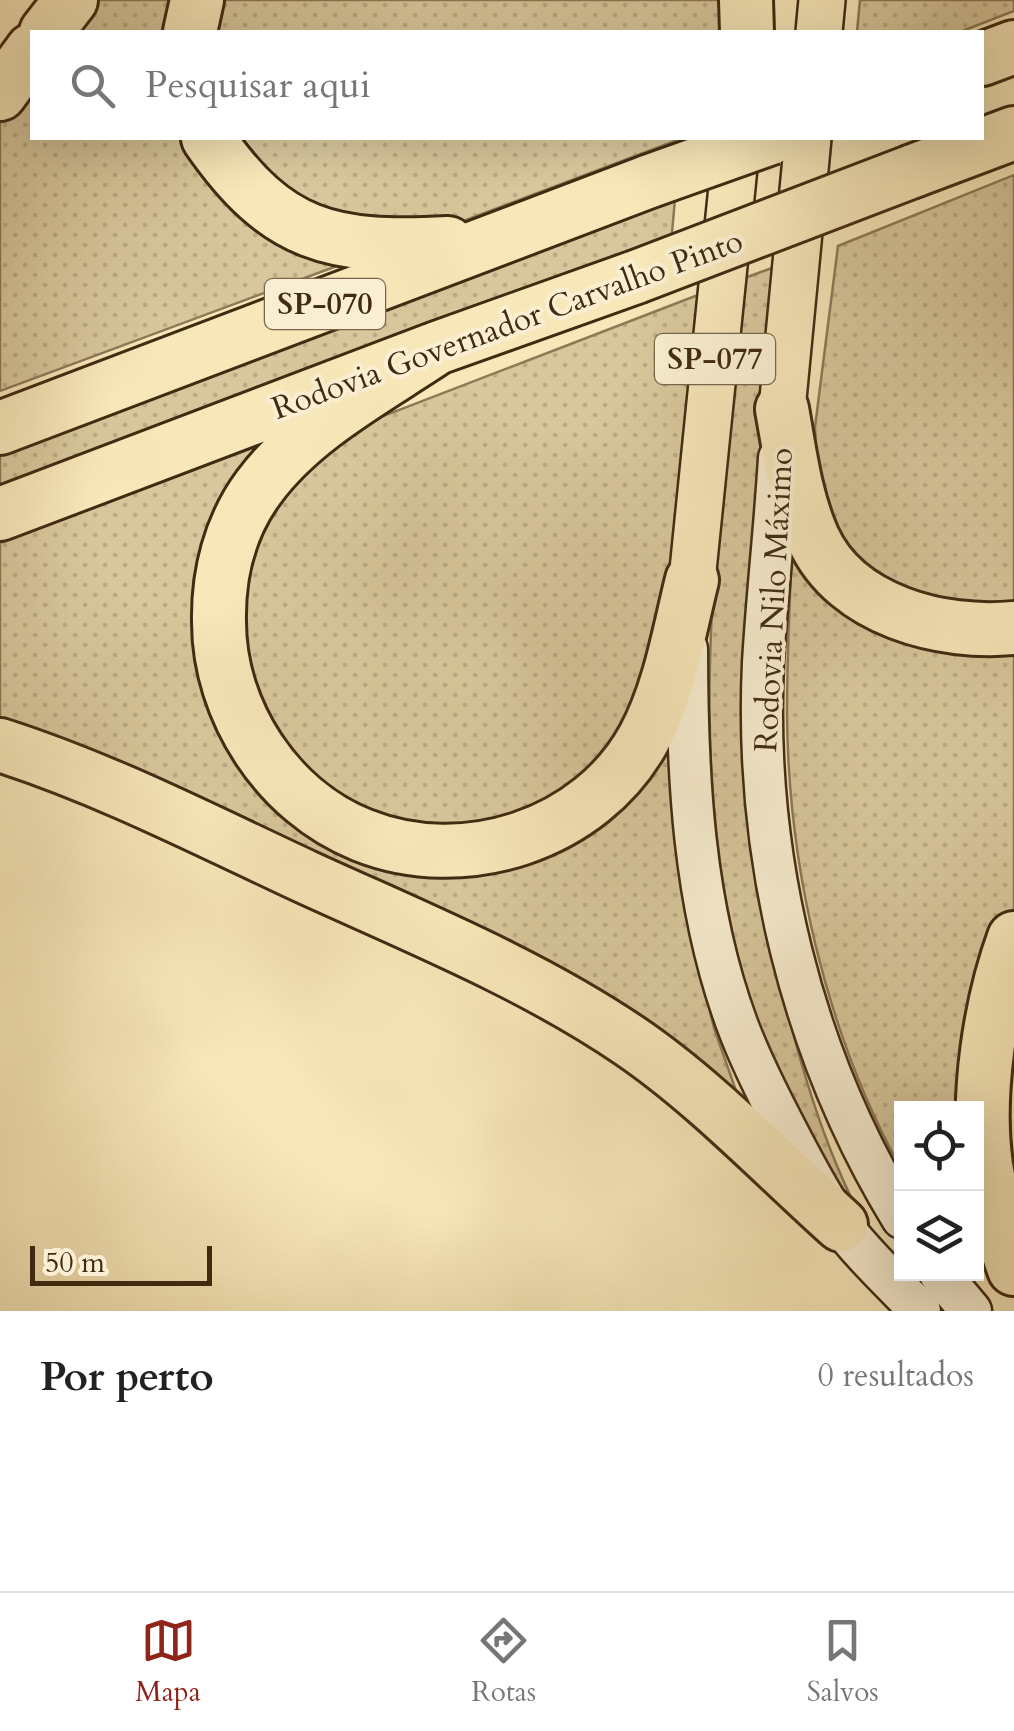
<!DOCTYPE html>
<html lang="pt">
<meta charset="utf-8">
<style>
body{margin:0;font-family:Cardo,serif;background:#f6f6f6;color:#222}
.controls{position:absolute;right:30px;bottom:30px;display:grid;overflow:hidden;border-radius:0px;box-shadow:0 10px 40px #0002}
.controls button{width:90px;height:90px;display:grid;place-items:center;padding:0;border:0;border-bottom:2px solid #e0e0e0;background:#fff;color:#222;font:50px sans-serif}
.scale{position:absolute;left:30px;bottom:25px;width:182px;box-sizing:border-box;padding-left:10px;border:5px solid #402b11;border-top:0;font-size:28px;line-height:35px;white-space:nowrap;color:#402b11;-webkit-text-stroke:8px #faefd2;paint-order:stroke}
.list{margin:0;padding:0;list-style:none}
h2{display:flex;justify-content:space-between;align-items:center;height:130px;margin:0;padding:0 40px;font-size:42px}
h2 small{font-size:32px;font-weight:400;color:#767676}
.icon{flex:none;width:55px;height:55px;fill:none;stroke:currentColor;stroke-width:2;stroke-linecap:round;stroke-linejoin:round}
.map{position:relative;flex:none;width:1014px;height:1311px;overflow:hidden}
.search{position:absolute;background:#fff;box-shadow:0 10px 40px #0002;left:30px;right:30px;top:30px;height:110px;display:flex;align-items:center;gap:25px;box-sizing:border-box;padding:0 35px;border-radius:0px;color:#767676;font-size:38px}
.sheet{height:280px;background:#fff}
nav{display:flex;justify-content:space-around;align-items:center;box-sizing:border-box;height:140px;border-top:2px solid #e0e0e0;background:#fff;font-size:28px;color:#767676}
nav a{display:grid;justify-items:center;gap:5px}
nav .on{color:#8f2418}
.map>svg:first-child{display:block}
.grass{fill:url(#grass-dots);stroke:#8c7956;stroke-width:2.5}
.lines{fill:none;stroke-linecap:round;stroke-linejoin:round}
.secondary-casing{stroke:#402b11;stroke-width:45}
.primary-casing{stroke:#402b11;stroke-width:50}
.motorway-casing{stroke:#402b11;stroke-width:58}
.secondary{stroke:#faefd2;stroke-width:40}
.primary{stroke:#f7e7b9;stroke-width:45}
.motorway{stroke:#f7e7b9;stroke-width:52}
.motorway-bridge-casing{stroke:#402b11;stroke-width:58;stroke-linecap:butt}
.motorway-bridge{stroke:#f7e7b9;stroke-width:52}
.labels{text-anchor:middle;stroke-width:8;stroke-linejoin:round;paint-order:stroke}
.shield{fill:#faefd2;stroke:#78664b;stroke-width:2.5}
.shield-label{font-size:30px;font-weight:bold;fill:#402b11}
.street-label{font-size:32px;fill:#402b11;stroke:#faefd2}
</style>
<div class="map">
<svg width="1014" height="1311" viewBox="0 0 1014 1311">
<defs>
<pattern id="grass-dots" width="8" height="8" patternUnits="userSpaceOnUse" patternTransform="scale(2.5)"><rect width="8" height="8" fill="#d8c79c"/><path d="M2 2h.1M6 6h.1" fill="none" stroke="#baab85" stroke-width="1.8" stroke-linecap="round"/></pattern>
</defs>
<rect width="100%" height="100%" fill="#f7e7b9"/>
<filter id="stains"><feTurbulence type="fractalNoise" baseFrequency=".002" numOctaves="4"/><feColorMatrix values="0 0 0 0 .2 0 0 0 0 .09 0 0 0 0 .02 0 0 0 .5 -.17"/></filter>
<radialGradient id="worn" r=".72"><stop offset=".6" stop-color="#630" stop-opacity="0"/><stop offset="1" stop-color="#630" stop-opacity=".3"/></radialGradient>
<path class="grass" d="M89 0H184L178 32H65Z
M211 0H731L728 32H204Z
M860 0H1014V11L960 32H857Z
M32 77V138H193L345 263 0 391V122Z
M222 138H683L466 220 408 237 323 228Z
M1014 175V614L895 589 862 563 831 521 817 478 815 427 838 246Z
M675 199 671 244 0 497V447Z
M783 264 769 929C788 1018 810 1110 849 1193L829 1182C807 1132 779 1082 760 1031 674 790 719 526 742 279Z
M698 295 661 672 650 711 542 821 393 835 274 754 229 599 299 459 339 433Z
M286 435 238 495 240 744 463 861 669 739 690 928 714 1028 742 1108 0 732V543Z
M793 529 827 569 1014 639V910L996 951 973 1108H902L901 1169C826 1033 788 868 787 713 787 651 790 590 793 529Z"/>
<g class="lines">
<defs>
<path id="secondary" d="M779 458C775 526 767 595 763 663 754 856 801 1053 902 1218
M687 649C687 774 693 905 737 1024 751 1062 770 1099 789 1135 804 1164 819 1193 838 1221 861 1253 893 1282 920 1311
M940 1274 971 1311"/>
<path id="primary" d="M819 32 822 0
M782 409 808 138
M692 580 737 138"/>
<path id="motorway" d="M746 0 747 32
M46 32 71 0
M190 32 197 0
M982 59 1014 47
M0 94 32 50
M208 138C277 238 332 249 448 243
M913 171 1014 133
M437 348C376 389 303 427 259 487 230 526 218 574 219 622 219 711 277 801 362 835 464 876 591 835 644 738 670 690 679 632 692 580
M782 409C790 453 795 497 813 538 846 611 942 635 1014 628
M0 428 650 181
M0 514 437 348 636 277
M0 745C106 779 205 830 306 877 415 927 530 973 630 1041 705 1092 773 1164 841 1225
M1014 938C990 1004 976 1095 986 1165 992 1201 1002 1235 1014 1269"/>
</defs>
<use href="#secondary" class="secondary-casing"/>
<use href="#primary" class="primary-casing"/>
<use href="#motorway" class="motorway-casing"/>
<use href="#secondary" class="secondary"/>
<use href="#primary" class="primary"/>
<use href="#motorway" class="motorway"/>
<defs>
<path id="motorway-bridge" d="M650 181 771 138
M636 277 913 171"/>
</defs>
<use href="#motorway-bridge" class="motorway-bridge-casing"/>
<use href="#motorway-bridge" class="motorway-bridge"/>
</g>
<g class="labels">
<g class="shield">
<rect x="265" y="279" width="120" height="50" rx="8"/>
<rect x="655" y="334" width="120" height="50" rx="8"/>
</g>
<g class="shield-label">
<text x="325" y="314">SP-070</text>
<text x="715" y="369">SP-077</text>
</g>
<g class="street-label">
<text transform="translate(507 324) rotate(-20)" y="11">Rodovia Governador Carvalho Pinto</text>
<text transform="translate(773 600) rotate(-87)" y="11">Rodovia Nilo Máximo</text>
</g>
</g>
<rect width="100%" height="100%" filter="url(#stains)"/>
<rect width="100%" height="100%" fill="url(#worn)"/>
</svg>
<div class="controls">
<button><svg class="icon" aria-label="locate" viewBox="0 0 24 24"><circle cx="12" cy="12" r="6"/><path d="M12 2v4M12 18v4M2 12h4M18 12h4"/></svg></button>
<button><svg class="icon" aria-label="layers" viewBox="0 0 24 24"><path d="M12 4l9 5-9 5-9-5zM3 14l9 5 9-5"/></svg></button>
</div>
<div class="scale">50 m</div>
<div class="search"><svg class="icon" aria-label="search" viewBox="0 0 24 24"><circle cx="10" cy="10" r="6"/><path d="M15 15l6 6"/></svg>Pesquisar aqui</div>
</div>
<section class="sheet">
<h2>Por perto<small>0 resultados</small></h2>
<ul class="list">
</ul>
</section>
<nav>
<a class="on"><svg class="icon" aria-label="map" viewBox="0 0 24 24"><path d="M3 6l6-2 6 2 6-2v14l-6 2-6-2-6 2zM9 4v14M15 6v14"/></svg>Mapa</a>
<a><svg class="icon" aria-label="directions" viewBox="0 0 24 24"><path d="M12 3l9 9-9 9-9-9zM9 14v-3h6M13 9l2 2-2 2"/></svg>Rotas</a>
<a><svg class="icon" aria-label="saved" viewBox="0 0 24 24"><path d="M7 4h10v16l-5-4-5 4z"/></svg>Salvos</a>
</nav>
